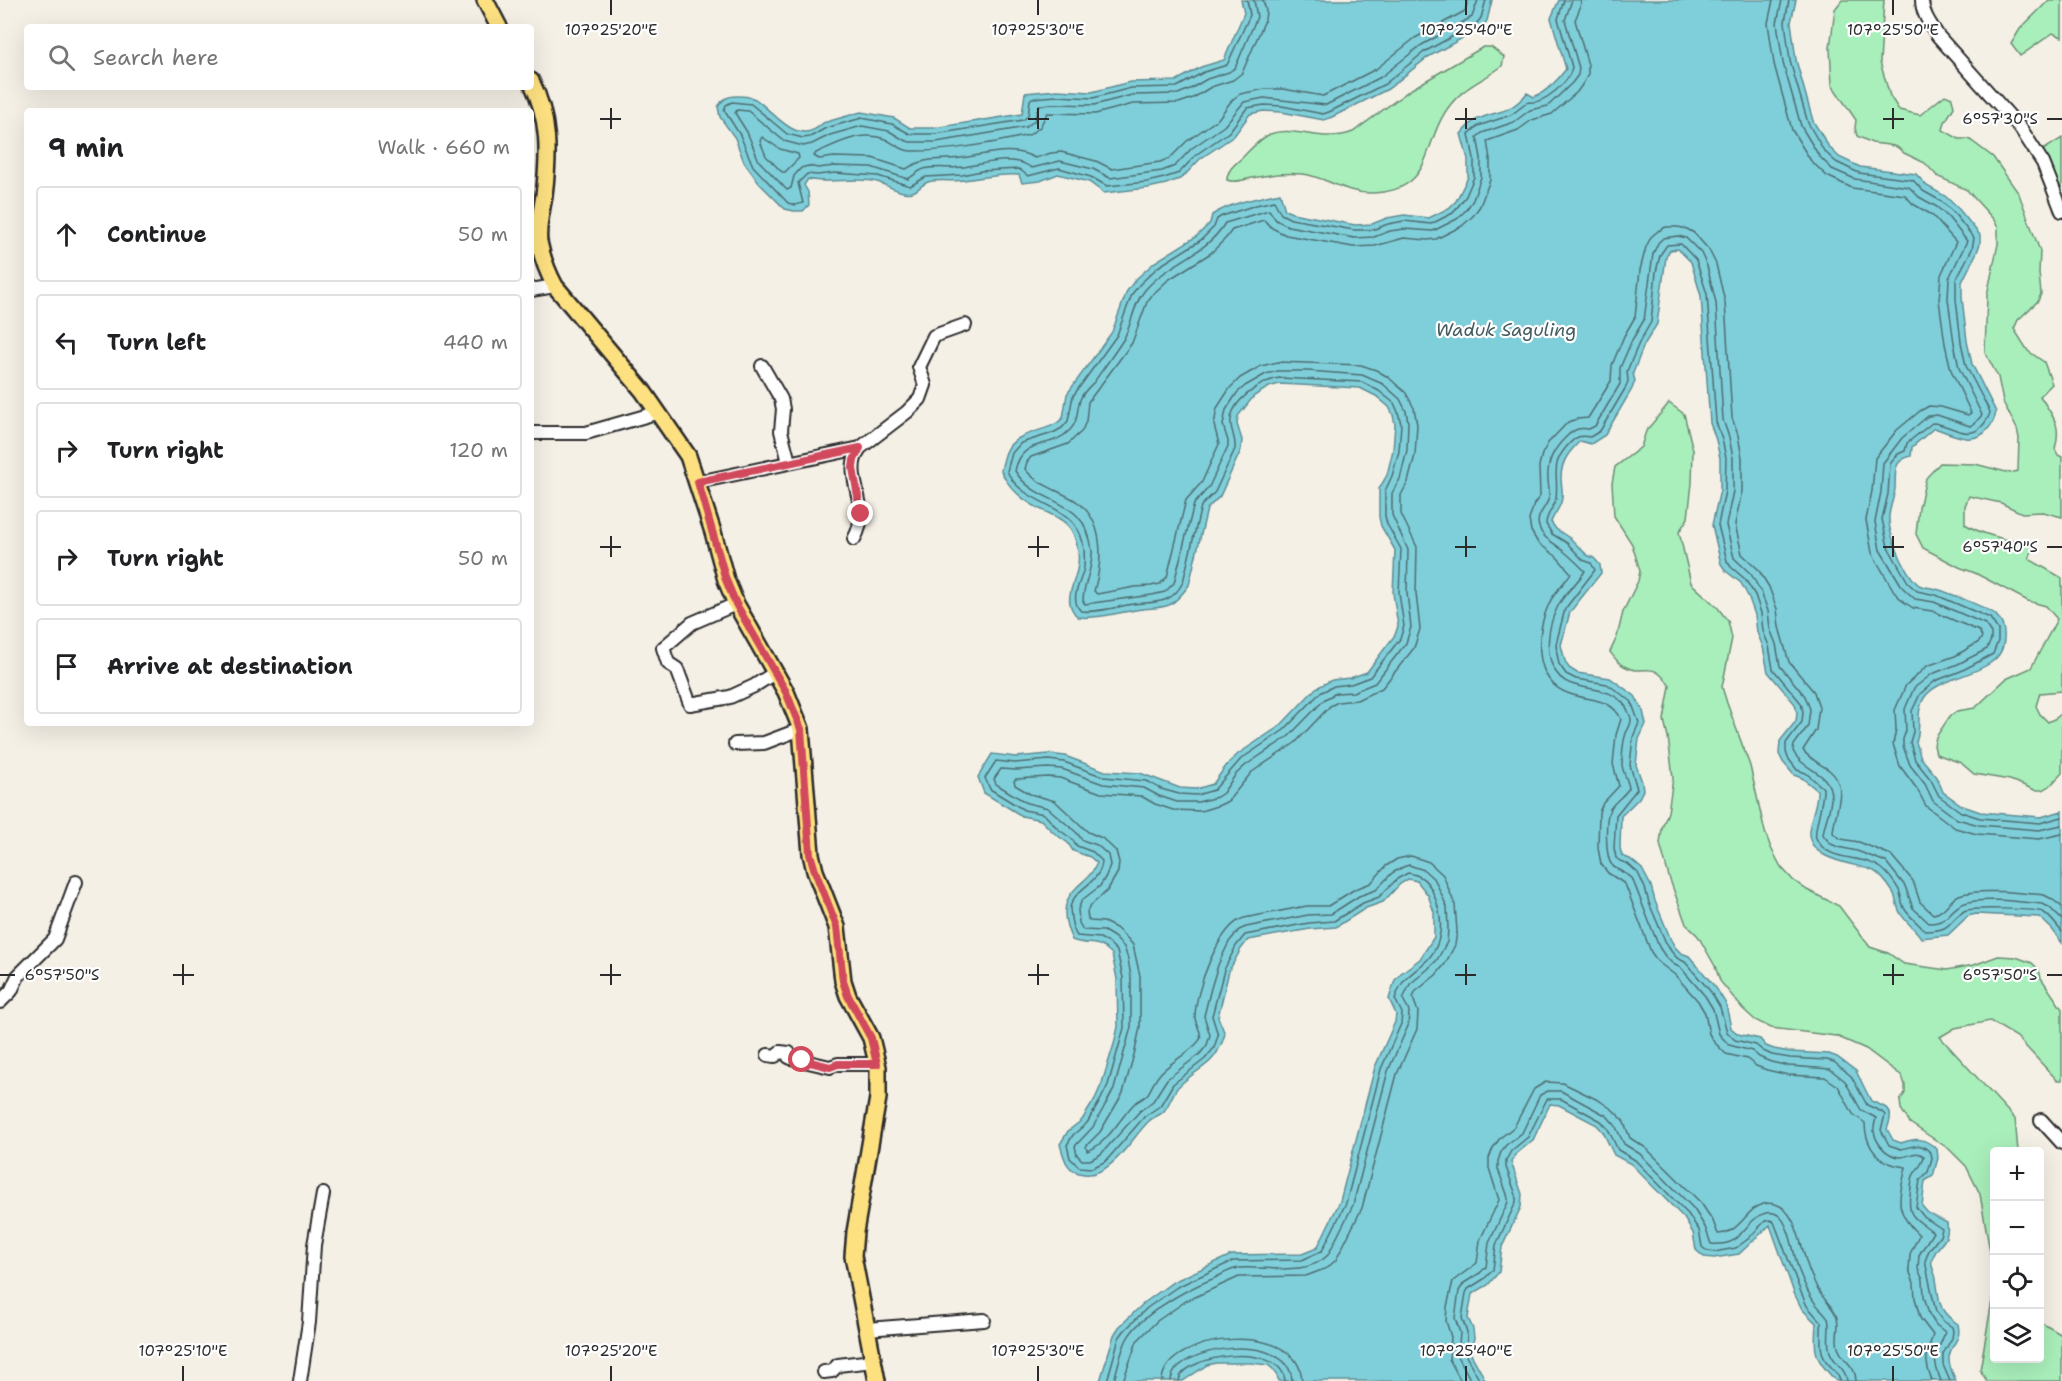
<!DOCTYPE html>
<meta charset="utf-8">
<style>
body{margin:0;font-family:"Shantell Sans",sans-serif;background:#f6f6f6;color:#202124}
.controls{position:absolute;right:18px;bottom:18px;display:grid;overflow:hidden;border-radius:6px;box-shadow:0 6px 24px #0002}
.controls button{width:54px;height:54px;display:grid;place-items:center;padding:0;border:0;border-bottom:2px solid #e0e0e0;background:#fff;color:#202124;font:30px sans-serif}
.stop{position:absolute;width:18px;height:18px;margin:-14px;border:4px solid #d1495b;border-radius:50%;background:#fff}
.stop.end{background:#d1495b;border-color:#fff;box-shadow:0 2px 6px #0008}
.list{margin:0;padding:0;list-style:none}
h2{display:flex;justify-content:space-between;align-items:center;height:78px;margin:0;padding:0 24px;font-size:26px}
h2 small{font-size:20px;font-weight:400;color:#757577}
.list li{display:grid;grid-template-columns:39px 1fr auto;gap:18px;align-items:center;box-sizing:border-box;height:96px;margin:0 12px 12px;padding:0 12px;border:2px solid #e0e0e0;border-radius:6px}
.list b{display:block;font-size:22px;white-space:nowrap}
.list em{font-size:20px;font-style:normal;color:#757577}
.icon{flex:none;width:33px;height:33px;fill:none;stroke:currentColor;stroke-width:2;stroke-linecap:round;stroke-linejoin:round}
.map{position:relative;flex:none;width:2062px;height:1381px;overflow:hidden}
.search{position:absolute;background:#fff;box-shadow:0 6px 24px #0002;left:24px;top:24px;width:510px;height:66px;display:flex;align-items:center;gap:15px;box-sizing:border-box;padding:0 21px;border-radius:6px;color:#757577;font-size:22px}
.panel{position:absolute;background:#fff;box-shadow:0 6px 24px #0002;left:24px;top:108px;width:510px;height:618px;border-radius:6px}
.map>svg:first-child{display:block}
.green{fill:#a9efbb;stroke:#6a8d73;stroke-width:1.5}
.water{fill:#7fcfda;stroke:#5d8d94;stroke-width:1.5}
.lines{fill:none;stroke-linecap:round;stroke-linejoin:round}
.shore{stroke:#4d6d71;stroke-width:1.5}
.minor-casing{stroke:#2b2b2b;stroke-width:16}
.major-casing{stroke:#2b2b2b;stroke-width:20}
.minor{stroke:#fff;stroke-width:12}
.major{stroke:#fde080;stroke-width:15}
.route{stroke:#d1495b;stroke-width:8}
.ticks{fill:none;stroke:#2b2b2b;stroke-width:2}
.labels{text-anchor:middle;stroke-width:4.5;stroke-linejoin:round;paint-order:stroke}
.water-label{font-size:18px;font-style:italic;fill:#445c60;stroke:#fff}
.ticks-label{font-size:15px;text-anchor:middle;fill:#2b2b2b;stroke:#fff;stroke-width:4.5;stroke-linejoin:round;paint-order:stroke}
</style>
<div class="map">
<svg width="2062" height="1381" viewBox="0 0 2062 1381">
<rect width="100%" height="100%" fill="#f5f0e6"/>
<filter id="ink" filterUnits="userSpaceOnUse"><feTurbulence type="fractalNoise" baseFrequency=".0167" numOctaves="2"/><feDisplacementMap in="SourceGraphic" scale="12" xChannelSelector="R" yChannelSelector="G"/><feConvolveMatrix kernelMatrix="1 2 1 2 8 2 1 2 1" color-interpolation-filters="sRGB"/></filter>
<g filter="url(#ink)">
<path class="green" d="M1842 0H1884L1880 62 1890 96 1899 110 1920 115 1945 95 1952 98 1954 107 1945 122 1943 130 1959 139H1969L1993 157 2019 194 2040 251 2039 273 2041 294 2038 301 2018 320 2014 329 2028 351 2044 362 2052 384 2040 396C2053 417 2062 424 2055 449L2058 455 2062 457V517L2043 512 2022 513 2001 503 1969 496 1965 506V524C1987 538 2013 539 2037 548L2031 553 2029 559 2062 578V691L2040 693 2036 706 2040 714 2048 722 2056 718 2062 713V773L2050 786 2043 790H2035L2010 780 1974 774 1961 763 1936 754 1934 745 1936 737 1950 716 1957 711 1975 708 2006 679 2031 668 2057 619 2046 606 2028 601 1975 573 1959 567 1923 548 1916 534 1919 508 1926 478 1940 463 1975 464 2010 473 2018 471 2019 438 2017 429 2003 402 1998 377 1985 352 1987 295 1998 244V228L1994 220 1967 190 1937 176 1925 163 1904 153 1897 147 1889 145 1872 143 1857 136 1855 128 1856 120 1832 85 1830 48 1835 9Z
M2049 0H2062V37L2053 33 2020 56 2011 44 2020 29Z
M1483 47H1491L1504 57 1502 66C1486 79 1464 87 1451 104 1420 142 1437 193 1369 193 1345 193 1326 177 1303 174 1289 173 1272 174 1258 177 1248 178 1235 184 1227 180 1227 170 1235 164 1242 158 1250 150 1259 139 1270 134 1294 125 1323 144 1353 132L1410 90Z
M2062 138V195L2043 150Z
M1669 403 1684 414 1693 450 1692 483 1688 518 1679 532 1691 583 1718 608 1728 621 1732 638 1722 687 1727 703 1750 766 1765 832 1771 848 1781 867 1793 880 1807 890 1839 906 1870 947 1888 953 1904 964 1947 970 1974 965 1998 956 2016 957 2032 963 2039 970 2041 978 2062 1009V1080H2057L2017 1037 1990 1021 1955 1028 1940 1037 2015 1119 2018 1151 1994 1152V1358H2040V1322L2062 1335V1381H1987L1980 1370 1994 1289 1990 1252 1980 1194 1966 1166 1949 1149 1910 1123 1901 1109 1900 1101 1905 1093V1085L1902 1076 1866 1049 1836 1036 1771 1028 1755 1020 1743 1009 1720 981 1715 966 1698 936 1686 924 1669 877 1660 844 1662 828 1668 812 1673 778 1668 737 1664 720 1670 686C1650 657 1646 678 1624 666 1618 663 1614 657 1610 652L1617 637 1623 612 1638 581 1640 571 1632 544 1614 516 1612 483 1615 467 1641 447 1646 431Z"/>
<path class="water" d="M1241 0H1492L1487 21 1481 28 1428 57 1388 89 1332 117 1324 120 1281 112 1263 111 1250 114 1234 136 1200 159 1182 178 1166 184 1148 188 1104 193 1089 182 1058 174 1040 181 1022 183 1019 175C1001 173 983 178 964 180 953 182 939 179 928 182 922 184 918 191 912 192 902 195 887 185 877 182 856 176 828 185 808 179L804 185 808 192 809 205 803 211H794L785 209 759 183 744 162 735 138 720 117 718 107C723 99 727 96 737 96 743 96 750 96 755 99 775 112 797 149 823 123L861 112 894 118 910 128H934L1022 114 1025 93 1057 90 1092 92 1130 82 1176 81 1201 67 1224 60 1244 13Z
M1559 0H1796L1791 22 1796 60 1813 121 1829 147 1839 157 1860 167 1916 174 1927 186 1945 196 1958 208 1980 235V244L1977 252 1962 282V298L1967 341 1972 364 1996 412C1995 419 1993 423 1988 429 1973 447 1953 434 1934 428L1912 447 1911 456C1892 461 1896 472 1895 489 1894 499 1888 510 1889 520 1889 536 1906 575 1919 585 1924 588 1931 587 1936 589 1945 591 1989 609 1995 614 2002 621 2005 630 2004 639 2003 677 1941 672 1924 698 1915 713 1922 727 1916 742L1921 758 1937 777 1943 792 1963 806 1980 812 2041 817 2062 811V943L2052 929 2039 917 1976 914 1968 916 1948 935 1921 938C1916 929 1906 923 1901 914 1896 907 1897 899 1893 892 1889 886 1881 875 1874 871 1856 863 1812 862 1809 835 1808 821 1818 806 1817 790L1802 778 1794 775 1783 762 1779 754 1780 741 1796 721 1797 713 1795 704 1768 672 1763 647 1757 632 1755 615 1749 598 1741 583 1726 571 1721 564 1712 525 1720 490V458L1716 440 1710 423 1701 296 1691 262 1678 249 1670 250 1666 257 1657 324 1644 345 1633 373 1635 381 1632 389 1605 435 1591 444 1580 441C1569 452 1561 461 1561 478 1561 484 1563 491 1562 497 1562 507 1554 513 1551 522L1556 529 1571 539 1587 555 1594 558 1600 565 1601 573 1570 612 1561 645 1565 661 1569 668 1577 673 1610 678 1635 696 1643 711 1646 724 1639 739 1636 765 1642 782 1643 790 1639 798 1621 816 1620 848 1622 856 1630 859 1642 869 1651 886 1655 901 1671 940 1675 947 1681 953 1689 956 1716 988 1726 1004 1731 1028 1738 1034 1760 1039 1766 1046 1774 1049 1790 1052 1829 1054 1837 1057 1856 1071 1871 1101C1889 1108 1895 1110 1887 1129L1893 1140 1901 1143C1917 1137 1924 1138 1937 1149L1938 1158 1933 1176 1925 1181 1922 1206 1928 1213 1947 1223C1950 1242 1939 1242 1933 1257 1929 1266 1935 1271 1936 1279 1940 1302 1937 1310 1958 1324 1962 1341 1951 1343 1949 1357 1948 1365 1953 1374 1956 1381H1836C1814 1357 1814 1355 1816 1323L1802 1309 1794 1293 1770 1225 1739 1254 1714 1258 1704 1257 1696 1250 1693 1233 1684 1218 1631 1164 1614 1155 1603 1132 1597 1125 1559 1105 1550 1104 1533 1140 1515 1155 1511 1162 1522 1194 1521 1207 1502 1247 1499 1272 1488 1285 1472 1294 1468 1318 1473 1329 1474 1338 1471 1354 1486 1381H1279L1275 1371 1268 1365 1251 1363H1216L1207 1365 1183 1381H1100L1114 1335 1119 1327 1144 1303 1173 1282 1231 1255 1302 1254 1317 1248 1340 1201 1375 1067 1395 1022 1396 1014 1389 999 1395 980 1401 973 1420 959 1434 937V912L1428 895 1417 881 1408 879 1400 884 1383 902 1366 908 1336 927 1310 929 1248 940 1241 949 1229 971 1218 1017 1225 1034C1214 1069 1201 1064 1178 1087 1172 1094 1170 1104 1164 1111 1161 1115 1153 1117 1149 1121 1132 1137 1111 1178 1084 1174 1067 1172 1064 1159 1060 1144L1068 1131 1082 1120 1095 1099 1102 1083 1114 1044 1118 1027 1117 979 1112 954C1096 938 1090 947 1072 940 1064 922 1060 903 1076 888 1085 879 1092 875 1097 863L1090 857 1073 851 1068 843 1054 833 1041 820 1022 816 984 793 978 777 992 754 1016 757 1049 754 1065 756 1105 771 1140 773 1180 788 1196 789 1213 784 1226 766 1238 754 1280 726 1316 688 1332 680 1350 678 1367 672 1395 635 1398 626 1393 593 1395 550 1381 526 1379 517V489L1387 475 1393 450 1395 424 1393 415 1389 407 1376 396 1360 388 1279 384 1269 387 1254 396 1238 416 1237 424 1242 440 1241 450 1220 496 1207 509 1189 585C1184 592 1177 601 1169 605 1158 609 1147 608 1136 610 1116 613 1098 619 1078 617 1062 602 1073 588 1077 570 1080 559 1078 544 1073 533 1066 519 1053 516 1040 509 1024 501 1009 489 1001 471 1002 465 1004 458 1006 452 1016 429 1048 434 1063 418L1067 394 1112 332 1127 291 1135 280 1155 262 1197 236 1210 223 1212 215C1232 202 1258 198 1280 193L1285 210 1292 213 1355 225 1372 224 1387 218 1404 215 1429 218 1449 208 1456 201 1468 177V159L1461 134C1465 129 1470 123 1476 120 1497 110 1509 115 1527 93L1534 97C1546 92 1558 80 1566 69L1551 18Z"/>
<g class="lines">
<path class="shore" d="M1247 0 1250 15 1227 65 1204 72 1177 87 1131 88 1093 98 1057 96 1032 98 1030 100 1028 116 1023 120 935 134H910L892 124 862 118 826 128 810 137 803 138 787 134 751 104 732 102 726 105 724 110 740 135 753 166 788 203 795 205 803 203 798 183 807 174 817 175 835 173 878 176 910 186 926 177 962 175 981 171 1019 169 1028 176 1059 168 1091 177 1107 186 1147 182 1164 178 1179 173 1197 154 1229 132 1247 108 1264 105 1282 106 1323 114 1329 112 1385 84 1424 52 1477 23 1481 18 1486 0
M1254 0 1257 17 1235 68 1229 72 1207 79 1190 89 1178 94 1132 95 1094 105 1057 104 1039 105 1034 121 1026 127 936 142H910L904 140 889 131 862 126 830 135 812 144 803 146 784 141 748 111 737 110 735 113 747 132 759 161 787 190 791 188 794 176 801 168 808 166 818 168 834 166 871 167 908 179C913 176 918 171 924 169 937 166 950 169 963 167 985 164 1012 154 1032 168L1060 161 1093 169 1110 178 1162 171 1175 166 1192 148 1224 126 1244 102 1264 98 1326 105 1381 77 1420 46 1472 17 1478 0
M1263 0 1266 11 1265 20 1242 73 1233 80 1211 87 1193 98 1179 103 1133 104 1095 114 1047 113 1040 127 1029 135C995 143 944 152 910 151 900 150 894 143 885 139 861 130 838 143 816 153L814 156 819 159 834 157 872 158 906 169C929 156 937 161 961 158 985 155 1012 145 1035 158L1051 153 1061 152 1096 161 1112 169 1160 162 1170 158 1187 141 1218 119 1232 100 1240 94 1265 89H1283L1323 96 1376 69 1415 38 1465 11 1468 0
M1773 0 1768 23 1774 64 1792 130 1811 161 1827 176 1852 188 1905 195 1913 204 1932 215 1956 242 1941 275 1939 300 1945 344 1951 370 1971 413 1968 415 1941 407 1929 406 1920 411 1897 430 1875 458 1872 491 1866 520 1872 553 1895 593 1904 602 1913 608 1932 611 1979 631 1982 637 1979 642 1955 656 1927 666 1906 685 1895 710 1896 729 1893 744 1900 766 1917 789 1926 806 1955 828 1977 834 2039 839 2062 834
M1782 0 1777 23 1783 63 1801 126 1819 156 1832 169 1855 179 1909 187 1919 197 1937 207 1948 217 1967 241 1949 278 1948 299 1954 343 1959 368 1982 415 1975 423 1970 426 1937 415 1928 416 1902 438 1883 463 1881 492 1875 522 1880 550 1903 588 1915 599 1934 602 1985 624 1991 633V640L1987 649 1958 664 1932 674 1914 688 1905 709 1906 731 1903 739V746L1910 765 1925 784 1933 801 1957 819 1979 825 2039 830 2062 825
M1789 0 1785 22 1790 61 1808 123 1824 151 1836 162 1859 173 1913 180 1923 191 1941 201 1953 212 1974 238 1972 249 1956 280V299L1961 342 1966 366 1990 412C1989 418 1987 420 1983 425 1969 443 1949 423 1932 423L1907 443 1905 451 1898 454 1890 464 1888 494 1882 519 1888 547 1909 584 1917 591 1936 595 1990 618 1998 630V641L1993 654 1961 671 1935 681 1920 694 1912 711 1913 732 1910 742 1915 760 1931 780 1939 796 1961 812 1980 818 2040 823 2062 817
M762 137 780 149 798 154 799 158 785 172H782L766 156 760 141Z
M1107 1381 1119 1338 1124 1331 1147 1308 1177 1287 1233 1261 1302 1260 1322 1251 1346 1203 1381 1069 1401 1024 1402 1013 1395 999C1402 978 1408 977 1423 964 1444 946 1444 919 1434 895 1429 882 1422 875 1408 873L1397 879 1379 897 1363 903 1334 921 1309 923 1245 935 1236 946 1224 970 1212 1016 1218 1035 1214 1048 1205 1059 1173 1084 1160 1106 1145 1116 1106 1161 1092 1168 1079 1167 1070 1158 1067 1145 1073 1135 1087 1123 1100 1101 1108 1085 1124 1028 1123 978 1117 951 1109 943 1100 938 1077 936C1073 930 1072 925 1071 918 1071 917 1070 909 1070 908 1074 887 1101 884 1102 861L1093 852 1077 846 1072 839 1058 829 1044 814 1024 810 990 789 985 778 996 761 1015 763 1049 760 1064 762 1104 777 1146 781 1161 789 1179 794 1197 795 1214 790 1241 759 1284 730 1320 693 1334 686 1351 684 1370 677 1400 639 1404 626 1399 593 1401 549 1387 524 1385 516V491L1392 476 1399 451 1401 424 1398 412 1394 403 1379 391 1362 382 1279 378C1260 382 1228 402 1231 425 1232 434 1236 439 1235 449L1215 492 1201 506 1183 582C1180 588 1174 596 1167 599 1156 604 1145 602 1133 604 1116 607 1098 613 1081 611 1068 599 1082 581 1084 567 1085 555 1084 540 1078 530 1063 502 1021 503 1007 471L1012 453 1021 443 1053 433 1062 428 1068 421 1073 396 1117 335 1132 294 1140 284 1158 267 1201 240 1214 227 1217 219 1222 216 1256 205 1274 201 1281 214 1291 219 1354 230H1372L1388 224 1404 221 1431 224 1453 213 1466 196 1474 177V159L1469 134 1478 126 1511 115 1528 102C1543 105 1570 82 1572 67L1558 19 1564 0
M1114 1381C1117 1368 1121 1353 1126 1341 1138 1316 1185 1290 1210 1280 1219 1277 1230 1268 1240 1268 1266 1266 1307 1277 1328 1255L1353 1205 1388 1071 1408 1026 1409 1011 1403 999 1410 984 1428 969 1437 960 1447 942 1448 929 1447 907 1435 880 1424 870 1409 865 1403 867 1392 873 1376 890 1359 896 1331 914 1308 915 1246 927 1239 930 1229 942 1218 965 1211 988 1204 1016 1210 1035 1207 1045 1200 1054 1167 1079 1153 1101 1140 1111 1101 1154 1090 1160H1082L1077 1155 1075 1146 1093 1127 1114 1089 1131 1027V977L1128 959 1124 947 1114 937 1104 931 1083 930 1079 923 1078 909 1082 900 1100 886 1106 876 1110 865 1108 855 1097 845 1082 840 1077 833 1048 808 1027 803 996 784 994 779 1001 769 1016 770 1048 768 1062 769 1103 784 1144 788 1159 796 1177 802H1198L1217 797 1223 793 1236 774 1246 765 1289 736 1325 699 1336 693 1353 692 1375 683 1406 643 1411 627 1407 593 1408 550 1392 515V493L1400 479 1407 450 1408 422 1406 411 1400 399 1383 384 1362 375 1308 371H1278L1266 374 1245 386 1237 393 1226 410 1223 425 1228 441V446L1209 487 1194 504 1174 583 1165 592 1152 595 1085 604 1083 601C1083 583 1093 570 1092 551 1086 494 1038 508 1015 471 1022 436 1050 451 1070 430 1079 421 1076 411 1080 400 1082 393 1089 387 1094 382 1103 369 1114 354 1123 340 1132 325 1133 304 1145 290 1168 263 1207 254 1225 223L1269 210 1276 220 1288 226 1354 238 1374 237 1390 231 1404 229 1433 231 1457 219 1466 210 1473 200 1481 177V158L1477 137 1482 133 1514 122 1530 110 1548 106 1572 83 1578 75 1579 68 1565 20 1572 0
M1123 1381 1137 1341 1157 1321 1186 1301 1239 1277 1306 1276 1327 1268 1336 1260 1362 1208 1397 1074 1417 1029 1418 1012 1413 998 1415 992 1436 975 1445 964 1455 945 1457 931 1455 905 1443 875 1429 862 1411 856 1397 859 1386 866 1371 883 1355 889 1328 906H1307L1244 918C1218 926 1195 992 1195 1017 1195 1025 1203 1032 1200 1039 1195 1050 1168 1063 1159 1075 1154 1081 1151 1089 1147 1095 1143 1099 1136 1101 1132 1106 1119 1120 1106 1145 1087 1151L1086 1146 1100 1132 1123 1093 1135 1051 1140 1027V976L1133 945 1128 939 1116 928 1104 922 1090 921 1088 919 1087 912 1090 906 1107 891 1118 872 1119 862 1116 851 1102 838 1088 832 1055 801 1030 794 1015 785 1014 781 1016 779 1048 777 1060 778 1101 793 1141 796 1155 804 1173 810 1201 811 1220 805 1228 801 1252 772 1295 743 1330 706 1338 702 1357 700 1382 688 1414 648 1420 629 1416 593 1417 547 1401 514V495L1408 482 1415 455 1417 425 1414 408 1406 393 1388 377 1376 370 1361 365 1278 362 1261 366 1240 378 1230 388 1217 408 1214 425 1219 444 1202 482 1186 500 1167 577 1160 584 1151 586 1135 587 1097 594 1094 591C1103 561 1105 521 1076 501 1059 490 1038 486 1025 469L1027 462 1031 457 1068 444 1082 431 1086 421 1088 402 1132 343 1147 302 1152 295 1168 280 1211 253 1226 238 1232 230 1264 220 1272 228 1286 235 1353 247 1375 246 1404 238 1427 240 1436 239 1462 226 1473 216 1480 206 1490 180V159L1487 141 1518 130 1532 120 1552 114 1577 92 1584 82 1588 74V65L1575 20 1580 8 1581 0
M1162 1381C1164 1333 1300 1318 1302 1381
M1171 1381C1173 1345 1290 1330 1292 1381
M1179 1381C1182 1354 1282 1341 1285 1381
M1461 1381 1449 1359 1451 1337 1446 1321 1447 1307 1453 1281 1477 1263 1480 1240 1499 1200 1489 1168V1158L1493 1148 1500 1138 1514 1127 1534 1089 1546 1082 1563 1083 1600 1101 1613 1110 1623 1120 1630 1138 1646 1148 1701 1203 1713 1221 1718 1234C1744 1234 1748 1197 1775 1204 1797 1210 1801 1249 1808 1267 1810 1274 1814 1281 1817 1288 1822 1299 1834 1306 1837 1318 1840 1328 1834 1340 1839 1350 1844 1362 1856 1366 1856 1381
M1471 1381 1458 1356 1460 1333 1455 1318 1459 1291 1464 1283 1480 1273 1486 1267 1489 1243 1508 1202V1197L1498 1169V1161L1501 1152 1506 1145 1522 1133 1540 1095 1548 1091H1561L1607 1116 1615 1125 1624 1144 1640 1154 1694 1209 1705 1227 1711 1244C1739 1246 1738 1233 1756 1218 1763 1213 1770 1210 1778 1215 1790 1223 1794 1257 1799 1271 1803 1280 1807 1292 1813 1300 1817 1307 1824 1311 1828 1318 1831 1329 1826 1341 1830 1352 1834 1364 1846 1368 1847 1381
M1480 1381 1466 1356 1467 1332 1462 1318 1466 1293 1468 1289 1484 1279 1493 1270 1496 1245 1516 1202V1195L1506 1167V1160L1511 1151 1528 1137 1547 1099H1561L1601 1121 1608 1129 1618 1150 1635 1160 1688 1214 1699 1230 1702 1247 1707 1251 1714 1252 1736 1248 1748 1239 1765 1221 1770 1220 1774 1222 1800 1290 1807 1306 1821 1322C1822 1334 1818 1349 1826 1361 1831 1368 1838 1372 1840 1381
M1932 1381C1924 1361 1926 1354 1933 1335L1920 1318 1915 1298 1914 1283 1909 1270 1910 1254 1919 1235C1893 1210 1899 1199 1906 1167 1902 1166 1897 1166 1892 1164 1874 1158 1865 1142 1865 1123L1853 1114 1838 1086 1825 1077 1788 1075 1767 1070 1756 1066 1747 1059 1726 1054 1714 1042 1709 1034 1705 1013 1698 1001 1675 975 1658 962 1651 952 1625 884 1608 873 1601 864 1598 848 1599 812 1603 803 1619 786 1613 764 1616 735 1621 719C1611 697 1589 701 1570 694 1532 682 1535 631 1550 602 1555 591 1565 583 1571 573L1556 556 1538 543 1531 531 1529 520 1534 504 1540 496 1539 466 1542 454 1548 443 1568 422 1577 419 1588 418 1611 381 1612 365 1624 336 1635 317 1640 270 1646 247 1651 237 1658 231 1666 227H1678L1687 229 1694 233 1709 250 1716 264 1725 302 1732 418 1738 435 1742 458V491L1735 524 1742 554 1758 569 1769 587 1777 609 1779 627 1789 662 1814 692 1819 707 1816 730 1803 750C1808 758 1820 764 1829 770 1850 787 1834 811 1833 833L1841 839 1859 842 1891 855 1913 881 1920 902 1933 914C1944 913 1949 900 1959 895 1978 888 2023 893 2044 895L2052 899 2062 907
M1941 1381C1930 1353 1937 1357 1945 1332L1936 1325 1929 1314 1924 1296 1923 1280 1918 1269 1919 1255 1933 1232C1918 1219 1907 1220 1910 1195 1911 1189 1911 1182 1913 1176 1917 1167 1922 1168 1924 1156 1915 1149 1910 1157 1901 1157 1888 1157 1877 1145 1874 1132 1873 1128 1875 1122 1876 1118L1861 1110 1845 1081 1830 1069 1789 1066 1771 1062 1759 1057 1752 1051 1729 1045 1719 1034 1713 1009 1705 996 1681 968 1673 964 1665 956 1659 947 1632 878C1626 873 1618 871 1612 865 1605 857 1605 818 1610 809 1615 801 1624 796 1629 788 1628 780 1623 773 1622 765 1622 756 1623 742 1626 733 1628 729 1631 725 1631 720 1631 716 1628 711 1626 707 1606 676 1560 702 1550 658 1546 642 1550 622 1557 608 1563 594 1577 584 1585 571 1578 564 1569 555 1561 549 1553 542 1542 538 1539 527 1535 514 1547 508 1549 497 1550 491 1548 485 1548 479 1547 462 1553 450 1565 438 1573 430 1578 427 1589 429L1595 426 1620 384V368L1632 340 1644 320 1653 254 1658 243 1663 238 1678 236 1686 238 1701 253 1707 266 1716 303 1723 420 1729 437 1733 458V491L1726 525 1734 558 1751 574 1761 592 1768 611 1770 629 1776 644 1780 666 1805 696 1810 709 1808 726 1794 745 1793 751C1803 772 1831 770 1831 797 1831 810 1824 823 1823 835L1831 844 1838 847 1857 851 1886 862 1905 886 1913 908 1929 923C1951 923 1948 908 1965 903 1982 897 2022 902 2042 904L2049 907 2062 920
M1950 1381 1943 1365V1354L1952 1338 1953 1331 1952 1327 1943 1321 1936 1312 1925 1261 1929 1250 1940 1236 1942 1229 1924 1217 1916 1207 1920 1180 1928 1172 1932 1158 1931 1153C1919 1141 1915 1146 1901 1149L1889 1145 1881 1130 1885 1115 1882 1112 1867 1105 1851 1076 1834 1062 1827 1060 1790 1058 1772 1055 1763 1051 1756 1045 1735 1040 1727 1032 1720 1007 1711 992 1685 962 1677 958 1671 951 1666 943 1649 903 1645 888 1638 873 1628 864 1620 861 1616 858 1614 848 1616 815 1637 789 1630 765 1633 737 1639 723 1631 701 1607 684 1576 679 1566 674 1559 664 1557 654 1556 644 1565 609 1595 570 1591 563 1583 560 1567 543 1552 534 1546 524C1546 513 1555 508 1556 498 1559 474 1549 465 1569 444 1577 436 1580 435 1590 437L1600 431 1626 387 1628 381 1627 371 1639 343 1651 322 1656 272 1660 255 1667 245 1681 244 1696 260 1707 294 1716 422 1722 439 1726 458 1725 491 1718 525 1727 561 1731 567 1745 579 1755 595 1761 613 1763 631 1769 646 1773 669 1801 703 1803 712 1802 722 1786 743V752L1788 758 1797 770 1806 773 1823 788C1824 802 1813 831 1816 838 1827 863 1862 854 1881 868 1887 872 1895 883 1899 890 1902 897 1901 905 1906 911 1912 919 1919 924 1925 931 1955 930 1945 923 1964 911 1971 907 2036 909 2043 912 2050 916 2057 926 2062 932"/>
<defs>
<path id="minor" d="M1922 0C1922 14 1931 25 1938 36L2021 129 2043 163 2062 211
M531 290 555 286
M762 366 781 399 783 409 781 431 789 462
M531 433H586L656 413
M698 482 860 448 907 412 920 399 925 385 919 367 934 336 965 325
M854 539C874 505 840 476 860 448
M736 604 692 623 663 648 668 663 677 669 690 704 730 697 754 686 776 672
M735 744 764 743 801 729
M0 1002 11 991 18 976 55 939 76 882
M768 1055 775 1056 780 1052 789 1053V1057L791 1058 830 1067 838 1064H877
M2041 1120 2062 1143
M867 1329 984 1320
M824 1372 832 1371 838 1365 873 1361
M300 1381 309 1322 314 1245 323 1194"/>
<path id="major" d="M485 0 499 27
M531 81C550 118 549 155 544 195 542 210 537 227 539 242 542 257 548 273 555 286L643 391 688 456 713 532 726 580 736 604 786 692 801 729 811 854 815 871 837 927 843 981 848 996 871 1038 878 1067V1098L855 1232 853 1256 877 1381"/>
</defs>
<use href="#minor" class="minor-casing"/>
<use href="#major" class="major-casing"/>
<use href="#minor" class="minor"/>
<use href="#major" class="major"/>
</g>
</g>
<g class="lines" filter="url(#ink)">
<path class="route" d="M802 1060 830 1067 838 1064H877L871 1038 848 996 843 981 837 927 815 871 810 854 801 729 786 692 736 604 726 580 698 482 860 448 854 460 853 468 861 514"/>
</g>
<path class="ticks" d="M611 0V15M1038 0V15M1466 0V15M1893 0V15M611 108V129M1038 108V129M1466 108V129M1893 108V129M600 119H621M1028 119H1049M1455 119H1476M1883 119H1904M2047 119H2062M611 536V557M1038 536V557M1466 536V557M1893 536V557M600 547H621M1028 547H1049M1455 547H1476M1883 547H1904M2047 547H2062M183 964V985M611 964V985M1038 964V985M1466 964V985M1893 964V985M0 975H15M173 975H194M600 975H621M1028 975H1049M1455 975H1476M1883 975H1904M2047 975H2062M183 1366V1381M611 1366V1381M1038 1366V1381M1466 1366V1381M1893 1366V1381"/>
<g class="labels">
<g class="water-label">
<text x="1506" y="336">Waduk Saguling</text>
</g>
</g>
<g class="ticks-label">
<text x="611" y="35">107°25'20"E</text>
<text x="1038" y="35">107°25'30"E</text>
<text x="1466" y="35">107°25'40"E</text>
<text x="1893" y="35">107°25'50"E</text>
<text x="2000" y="124">6°57'30"S</text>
<text x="2000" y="552">6°57'40"S</text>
<text x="62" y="980">6°57'50"S</text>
<text x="2000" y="980">6°57'50"S</text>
<text x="183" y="1356">107°25'10"E</text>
<text x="611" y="1356">107°25'20"E</text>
<text x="1038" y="1356">107°25'30"E</text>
<text x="1466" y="1356">107°25'40"E</text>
<text x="1893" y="1356">107°25'50"E</text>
</g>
</svg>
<div class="controls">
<button>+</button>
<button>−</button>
<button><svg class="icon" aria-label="locate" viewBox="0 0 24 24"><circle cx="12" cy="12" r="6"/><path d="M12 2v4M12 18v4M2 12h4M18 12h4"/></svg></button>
<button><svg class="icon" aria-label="layers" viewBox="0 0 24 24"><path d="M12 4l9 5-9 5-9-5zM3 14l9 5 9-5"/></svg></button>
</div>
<div class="stop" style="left:802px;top:1060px"></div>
<div class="stop end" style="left:861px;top:514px"></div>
<div class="search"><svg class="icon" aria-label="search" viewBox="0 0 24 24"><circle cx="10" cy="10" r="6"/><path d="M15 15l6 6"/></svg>Search here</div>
<section class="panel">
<h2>9 min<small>Walk · 660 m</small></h2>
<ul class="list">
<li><svg class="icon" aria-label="ahead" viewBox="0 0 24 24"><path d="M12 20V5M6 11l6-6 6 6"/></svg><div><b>Continue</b></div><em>50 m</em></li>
<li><svg class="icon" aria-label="left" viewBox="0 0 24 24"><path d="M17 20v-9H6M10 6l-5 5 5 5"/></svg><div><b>Turn left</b></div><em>440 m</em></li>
<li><svg class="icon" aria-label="right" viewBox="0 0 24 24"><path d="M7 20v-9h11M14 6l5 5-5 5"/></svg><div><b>Turn right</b></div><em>120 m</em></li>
<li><svg class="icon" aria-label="right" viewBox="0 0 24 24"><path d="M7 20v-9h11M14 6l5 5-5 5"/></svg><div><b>Turn right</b></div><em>50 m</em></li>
<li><svg class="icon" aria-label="arrive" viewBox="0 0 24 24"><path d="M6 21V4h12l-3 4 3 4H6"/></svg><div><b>Arrive at destination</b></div></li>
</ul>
</section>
</div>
